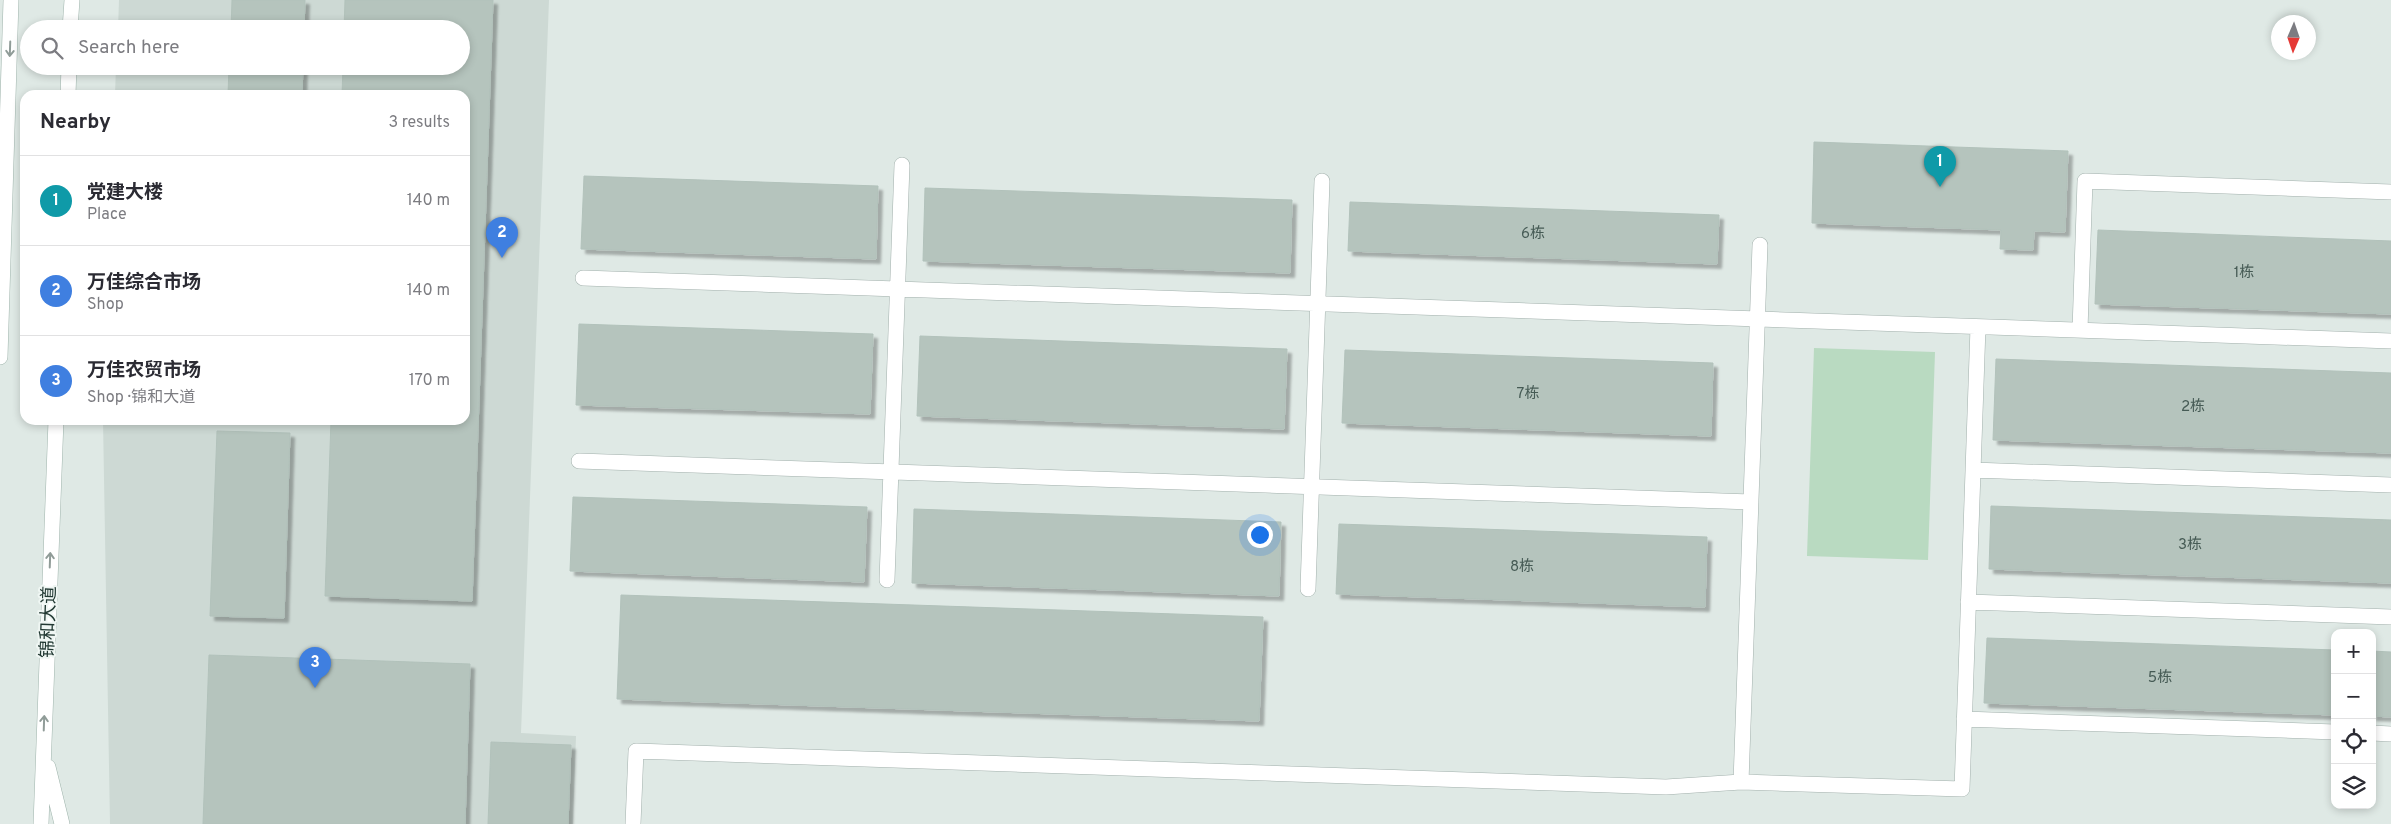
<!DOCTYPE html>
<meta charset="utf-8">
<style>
body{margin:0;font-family:Overpass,"Noto Sans SC",sans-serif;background:#f2f2f3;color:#2b2b33}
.controls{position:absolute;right:15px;bottom:15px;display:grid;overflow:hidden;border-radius:10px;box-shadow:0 2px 8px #0003}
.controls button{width:45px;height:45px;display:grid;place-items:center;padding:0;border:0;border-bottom:1px solid #e1e1e2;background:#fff;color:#2b2b33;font:25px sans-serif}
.compass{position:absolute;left:2271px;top:15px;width:45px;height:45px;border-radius:50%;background:#fff;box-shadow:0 2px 8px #0003;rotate:182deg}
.you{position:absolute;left:1259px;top:534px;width:18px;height:18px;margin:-12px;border:4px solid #fff;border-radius:50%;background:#1a73e8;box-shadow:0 0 0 8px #1a73e833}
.badge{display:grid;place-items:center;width:32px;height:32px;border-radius:50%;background:#0b8043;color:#fff;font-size:16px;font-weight:700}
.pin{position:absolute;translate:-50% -41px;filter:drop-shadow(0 1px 2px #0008)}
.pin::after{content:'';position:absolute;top:26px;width:18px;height:15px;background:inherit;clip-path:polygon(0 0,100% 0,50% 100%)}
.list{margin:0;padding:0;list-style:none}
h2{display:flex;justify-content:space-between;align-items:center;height:65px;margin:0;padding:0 20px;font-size:21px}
h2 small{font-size:16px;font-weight:400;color:#7c7c81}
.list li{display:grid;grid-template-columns:32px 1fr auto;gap:15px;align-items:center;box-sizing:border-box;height:90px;padding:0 20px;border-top:1px solid #e1e1e2}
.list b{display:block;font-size:19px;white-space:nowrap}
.list p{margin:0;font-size:16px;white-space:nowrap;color:#7c7c81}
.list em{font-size:16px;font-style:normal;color:#7c7c81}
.icon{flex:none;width:28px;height:28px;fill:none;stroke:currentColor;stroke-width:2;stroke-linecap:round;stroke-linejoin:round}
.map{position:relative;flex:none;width:2391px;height:824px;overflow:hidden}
.search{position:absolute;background:#fff;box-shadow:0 2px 8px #0003;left:20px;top:20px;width:450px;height:55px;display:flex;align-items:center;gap:12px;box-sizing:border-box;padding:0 18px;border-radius:28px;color:#7c7c81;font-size:19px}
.panel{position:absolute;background:#fff;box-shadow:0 2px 8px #0003;left:20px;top:90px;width:450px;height:335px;border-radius:15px}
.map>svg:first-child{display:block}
.built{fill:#cdd9d4}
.green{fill:#b9dac1}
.building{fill:#b5c4bd;stroke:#b2c2bb;filter:url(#shadow)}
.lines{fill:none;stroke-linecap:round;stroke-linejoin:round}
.service-casing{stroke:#a2b0ac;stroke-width:16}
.secondary-casing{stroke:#9fb4ac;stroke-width:16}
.service{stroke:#fff;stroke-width:15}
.secondary{stroke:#fff;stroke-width:15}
.oneway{stroke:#909c98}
.labels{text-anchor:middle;stroke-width:4;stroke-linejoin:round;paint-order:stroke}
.number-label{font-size:15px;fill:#465b55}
.street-label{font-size:18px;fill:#213832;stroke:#eff6f3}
</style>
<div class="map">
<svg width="2391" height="824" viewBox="0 0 2391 824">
<defs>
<filter id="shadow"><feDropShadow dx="4.5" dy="4.5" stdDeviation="1" flood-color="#0004"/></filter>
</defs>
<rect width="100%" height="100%" fill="#dfe9e5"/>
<path class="built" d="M119 0H549L521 733 576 736 573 824H110L103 420H465V95H115L116 66H461V29H118Z"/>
<path class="green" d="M1814 348 1935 352 1928 560 1807 556Z"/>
<path class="building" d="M232 0H305L304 29H231Z
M345 0H493L472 601 325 596 331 420H465V95H342L343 66H461V29H344Z
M229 66H303L302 95H228Z
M1814 142 2068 151 2065 232 2034 231 2033 250 2000 249 2001 230 1812 223Z
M584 176 878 186 876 259 581 249Z
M925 188 1292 200 1290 273 923 261Z
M1350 202 1719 215 1717 264 1348 251Z
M2098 230 2391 241V314L2095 304Z
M579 324 873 334 870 414 576 405Z
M920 336 1287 349 1284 429 917 416Z
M1345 350 1713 363 1711 436 1342 423Z
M1996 359 2391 373V453L1993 440Z
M217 431 290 433 284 618 210 616Z
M573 497 867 507 864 582 570 571Z
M1991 506 2391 520V583L1989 569Z
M914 509 1281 522 1279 596 912 583Z
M1339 524 1707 537 1705 607 1336 594Z
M621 595 1263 617 1259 721 617 699Z
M1987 638 2335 650V715L1984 703Z
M2372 651 2391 652V717L2372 716Z
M209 655 470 664 465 824H203Z
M491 742 571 745 568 824H488Z"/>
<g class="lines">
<defs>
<path id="service" d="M583 278 2391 341
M2080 330 2085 181 2391 192
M579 461 1751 502
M1973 470 2391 485
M887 580 902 165
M1308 589 1322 181
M1968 602 2391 617
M1964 719 2335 732
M2372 733 2391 734
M1741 782 1962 789 1978 327
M633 824 636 751 1666 787 1741 782 1760 245"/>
<path id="secondary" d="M70 29 72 0
M68 95 69 66
M0 357 11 0
M48 767 62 824
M41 824 56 420"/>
</defs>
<use href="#service" class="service-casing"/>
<use href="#secondary" class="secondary-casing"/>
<use href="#service" class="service"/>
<use href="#secondary" class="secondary"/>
</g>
<defs><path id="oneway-shaft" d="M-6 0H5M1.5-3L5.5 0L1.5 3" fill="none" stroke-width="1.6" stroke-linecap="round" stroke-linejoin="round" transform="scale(1.25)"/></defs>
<g class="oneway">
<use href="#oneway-shaft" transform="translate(10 49) rotate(92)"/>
<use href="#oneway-shaft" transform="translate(50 560) rotate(-88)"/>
<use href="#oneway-shaft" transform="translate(44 723) rotate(-88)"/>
</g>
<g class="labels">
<g class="number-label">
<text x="1533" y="238">6栋</text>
<text x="2244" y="277">1栋</text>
<text x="1528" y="398">7栋</text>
<text x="2193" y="411">2栋</text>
<text x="2190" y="549">3栋</text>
<text x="1522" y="571">8栋</text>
<text x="2160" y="682">5栋</text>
</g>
<g class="street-label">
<text transform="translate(48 622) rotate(-88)" y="6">锦和大道</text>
</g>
</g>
</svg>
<div class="controls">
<button>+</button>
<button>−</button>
<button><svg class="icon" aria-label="locate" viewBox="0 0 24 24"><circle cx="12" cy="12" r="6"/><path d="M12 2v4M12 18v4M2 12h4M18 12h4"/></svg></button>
<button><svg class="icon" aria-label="layers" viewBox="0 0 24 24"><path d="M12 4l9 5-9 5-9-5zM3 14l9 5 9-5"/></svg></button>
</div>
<svg class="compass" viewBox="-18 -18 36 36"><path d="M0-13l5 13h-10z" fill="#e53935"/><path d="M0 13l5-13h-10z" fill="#7c7c81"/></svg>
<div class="you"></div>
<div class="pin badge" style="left:1940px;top:187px;background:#0f9aa8">1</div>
<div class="pin badge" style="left:502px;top:258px;background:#3f7fe0">2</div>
<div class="pin badge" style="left:315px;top:688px;background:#3f7fe0">3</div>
<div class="search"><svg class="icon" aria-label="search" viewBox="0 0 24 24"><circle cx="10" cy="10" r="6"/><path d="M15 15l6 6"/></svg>Search here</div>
<section class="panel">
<h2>Nearby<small>3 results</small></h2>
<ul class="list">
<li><span class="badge" style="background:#0f9aa8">1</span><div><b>党建大楼</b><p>Place</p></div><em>140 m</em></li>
<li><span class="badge" style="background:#3f7fe0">2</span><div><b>万佳综合市场</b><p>Shop</p></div><em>140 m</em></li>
<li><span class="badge" style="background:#3f7fe0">3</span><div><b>万佳农贸市场</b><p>Shop · 锦和大道</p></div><em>170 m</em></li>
</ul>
</section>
</div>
